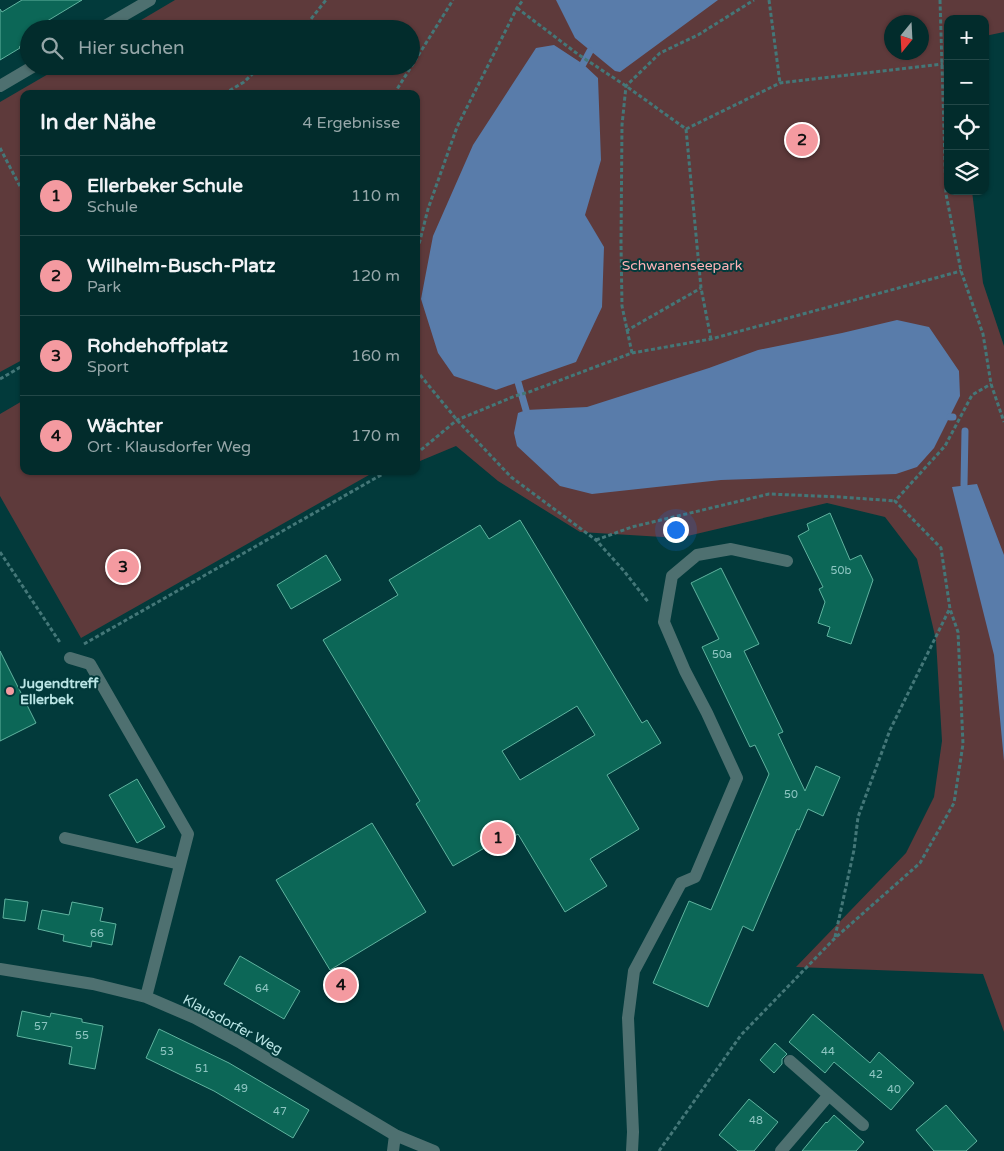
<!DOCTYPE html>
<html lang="de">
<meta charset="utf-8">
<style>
body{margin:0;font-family:"Varela Round",sans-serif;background:#103838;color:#f1f3f6}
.controls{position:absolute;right:15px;top:15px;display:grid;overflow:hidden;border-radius:10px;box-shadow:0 1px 4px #0004}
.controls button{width:45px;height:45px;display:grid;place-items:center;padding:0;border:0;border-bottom:1px solid #234848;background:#022c2c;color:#f1f3f6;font:25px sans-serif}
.compass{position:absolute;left:884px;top:15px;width:45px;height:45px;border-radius:50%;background:#022c2c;box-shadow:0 1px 4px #0004;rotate:198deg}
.you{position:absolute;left:675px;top:529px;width:18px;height:18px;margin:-12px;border:4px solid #fff;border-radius:50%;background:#1a73e8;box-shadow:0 0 0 8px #1a73e833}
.badge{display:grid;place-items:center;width:32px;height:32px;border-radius:50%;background:#f49aa0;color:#111;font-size:16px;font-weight:700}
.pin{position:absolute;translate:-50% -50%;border:2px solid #fff;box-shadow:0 1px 5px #0006}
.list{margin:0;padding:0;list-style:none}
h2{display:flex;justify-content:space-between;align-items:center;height:65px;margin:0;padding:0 20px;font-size:21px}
h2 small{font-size:16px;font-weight:400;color:#96a7a9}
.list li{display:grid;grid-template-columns:32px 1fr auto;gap:15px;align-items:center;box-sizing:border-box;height:80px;padding:0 20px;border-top:1px solid #234848}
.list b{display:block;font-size:19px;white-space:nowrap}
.list p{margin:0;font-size:16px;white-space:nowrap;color:#96a7a9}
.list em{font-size:16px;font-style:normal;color:#96a7a9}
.icon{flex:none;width:28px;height:28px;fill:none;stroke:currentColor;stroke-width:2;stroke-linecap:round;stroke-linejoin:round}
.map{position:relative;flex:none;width:1004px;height:1151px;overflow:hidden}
.search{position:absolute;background:#022c2c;box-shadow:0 1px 4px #0004;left:20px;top:20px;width:400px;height:55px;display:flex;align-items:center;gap:12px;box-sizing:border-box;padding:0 18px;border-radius:28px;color:#96a7a9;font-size:19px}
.panel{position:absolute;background:#022c2c;box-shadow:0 1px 4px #0004;left:20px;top:90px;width:400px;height:385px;border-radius:10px}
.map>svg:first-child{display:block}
.green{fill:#5e3a3b;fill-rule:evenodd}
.water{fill:#597caa}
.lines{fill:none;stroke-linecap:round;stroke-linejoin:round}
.stream{stroke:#597caa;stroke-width:7}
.building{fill:#0c6757;stroke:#60b39f;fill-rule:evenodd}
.path{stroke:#447778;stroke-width:3;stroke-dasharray:4 2.5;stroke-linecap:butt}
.minor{stroke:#4e7070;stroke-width:12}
.poi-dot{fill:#f49aa0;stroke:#023a3b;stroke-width:2}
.labels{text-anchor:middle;stroke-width:4;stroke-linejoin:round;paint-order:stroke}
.number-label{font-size:11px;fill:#8ec6c2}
.park-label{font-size:14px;fill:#ffb2b6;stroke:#023a3b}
.poi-label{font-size:14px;font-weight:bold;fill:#bae5e5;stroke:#023a3b;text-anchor:start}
.street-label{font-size:14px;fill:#bae5e5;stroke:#023a3b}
</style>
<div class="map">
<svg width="1004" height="1151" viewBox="0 0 1004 1151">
<rect width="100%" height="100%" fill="#023a3b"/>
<path class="green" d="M175 0H1004V32L985 36V19H948V191H972L983 283 1004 346V1032L983 974 796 967 906 853 934 797 942 741 936 640 917 559 885 517 827 503 679 538 580 532 498 481 456 446 420 461 416 460V94H24V359L0 372V102L62 66H411V29H126ZM892 22H922V52H892Z
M24 400V471H376L81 638 0 496V414Z"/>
<path class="water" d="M556 0H718L620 72 615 71 575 38Z
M554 45 583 64 598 78 601 160 585 215 604 247 602 307 576 362 496 390 454 376 438 353 421 299 433 236 473 145 536 48Z
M897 320 929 327 959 371 960 396 934 448 917 467 896 474 721 480 592 494 560 486 517 446 514 433 518 413 526 410 587 407 709 368 758 350 842 333Z
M977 484 1004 555V761L994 655 952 487Z"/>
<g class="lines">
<path class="stream" d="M583 64 590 51
M518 382 526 410
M950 417H953
M964 485 965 431"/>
</g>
<path class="building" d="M22 0H82L34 29H29V41L19 47 20 48 0 60V9L2 12Z
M830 513 850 560 861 555 873 580 851 644 827 636 830 627 818 623 825 602 819 589 823 587 798 536 809 530 807 524Z
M520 520 642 723 647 720 661 743 607 775 639 829 590 859 607 886 565 912 518 834 490 851 488 846 453 866 416 804 420 801 323 640 398 595 389 580 480 525 489 539ZM577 706 595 735 520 780 502 751Z
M326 555 341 580 291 609 277 585Z
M721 568 759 644 744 651 783 732 778 734 805 791 816 766 840 777 823 816 808 809 799 830 797 829 753 931 743 926 708 1007 653 983 689 901 711 910 769 774 755 745 750 747 702 647 719 639 691 583Z
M0 651 36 723 0 741Z
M137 779 165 827 137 843 109 795Z
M372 823 426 912 330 970 276 880Z
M5 899 28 902 25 921 3 918Z
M72 902 103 908 100 921 116 924 112 945 92 941 91 947 63 941 64 935 38 929 42 910 69 915Z
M240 956 300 991 284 1019 224 984Z
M22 1011 50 1017 51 1013 82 1019V1022L103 1026 95 1069 69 1064 72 1047 17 1036Z
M813 1014 870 1063 879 1052 914 1083 891 1110 834 1062 825 1073 789 1042Z
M159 1029 229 1063 309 1110 293 1138 214 1091 146 1058Z
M775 1043 787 1054 782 1059V1064L774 1073 760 1060Z
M749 1099 778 1122 754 1151H738L719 1135Z
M946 1105 977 1141 966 1151H934L916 1130Z
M834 1115 864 1142 856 1151H802L826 1122 827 1123Z"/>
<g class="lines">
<path class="path" d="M769 0 780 83
M940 0 946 194 961 271 983 334 991 384 1004 422
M517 8 579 55 626 86 686 129 701 288 711 339
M303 29 326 0
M224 94 244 82 261 66
M394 94 453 0
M686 129 780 83 943 64
M0 148 24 194
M416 256 428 209 457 127 517 8 523 0
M626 331 701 288
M632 353 622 306 621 243 622 125 626 86 660 53 698 35 754 0
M416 370 457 420 511 477 596 540 624 571 649 603
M0 379 24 365
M416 454 457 420 515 396 529 392 632 353 711 339 961 271
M596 540 632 527 769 494 841 497 895 501
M0 552 61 644
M84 644 388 471
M835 937 854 850 858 817 890 730 949 610
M659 1151 741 1035 835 938 920 863 954 803 963 744 958 632 950 609 941 548 895 501 945 446 972 395 991 384"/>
<path class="minor" d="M100 29 150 0
M0 86 34 66
M70 658 90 664 188 834 146 997
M65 838 180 864
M0 969 93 984 146 997 195 1018 241 1043 395 1135 434 1151
M790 1061 863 1125
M393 1151 395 1135
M632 1151 633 1132 628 1018 634 971 681 883 695 877 737 778 707 713 685 671 664 622 672 576 697 555 731 549 787 561
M781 1151 829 1095"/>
</g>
<circle class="poi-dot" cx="10" cy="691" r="5"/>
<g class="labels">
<g class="number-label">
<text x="841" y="574">50b</text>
<text x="722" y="658">50a</text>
<text x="791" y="798">50</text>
<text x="97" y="937">66</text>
<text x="262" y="992">64</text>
<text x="41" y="1030">57</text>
<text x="82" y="1039">55</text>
<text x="167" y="1055">53</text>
<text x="828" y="1055">44</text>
<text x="202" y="1072">51</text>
<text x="876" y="1078">42</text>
<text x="241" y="1092">49</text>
<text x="894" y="1093">40</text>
<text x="280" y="1115">47</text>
<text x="756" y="1124">48</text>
</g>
<g class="park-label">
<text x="682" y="270">Schwanenseepark</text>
</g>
<g class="poi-label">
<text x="20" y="688">Jugendtreff<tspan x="20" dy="16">Ellerbek</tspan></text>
</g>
<g class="street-label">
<text transform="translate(233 1024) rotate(28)" y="5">Klausdorfer Weg</text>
</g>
</g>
</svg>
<div class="controls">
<button>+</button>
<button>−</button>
<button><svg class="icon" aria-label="locate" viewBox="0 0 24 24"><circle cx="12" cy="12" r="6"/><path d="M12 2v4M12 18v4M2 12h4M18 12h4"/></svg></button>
<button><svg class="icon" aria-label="layers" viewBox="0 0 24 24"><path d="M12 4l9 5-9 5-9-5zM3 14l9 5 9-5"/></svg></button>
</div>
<svg class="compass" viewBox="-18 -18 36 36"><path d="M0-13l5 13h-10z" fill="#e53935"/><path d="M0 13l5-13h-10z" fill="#96a7a9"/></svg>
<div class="you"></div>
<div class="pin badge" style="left:498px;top:838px">1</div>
<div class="pin badge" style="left:802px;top:140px">2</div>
<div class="pin badge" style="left:123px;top:567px">3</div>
<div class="pin badge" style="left:341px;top:985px">4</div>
<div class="search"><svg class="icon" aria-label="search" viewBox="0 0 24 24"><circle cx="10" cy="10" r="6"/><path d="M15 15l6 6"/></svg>Hier suchen</div>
<section class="panel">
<h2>In der Nähe<small>4 Ergebnisse</small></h2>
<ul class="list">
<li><span class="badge">1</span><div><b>Ellerbeker Schule</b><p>Schule</p></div><em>110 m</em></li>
<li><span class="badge">2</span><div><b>Wilhelm-Busch-Platz</b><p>Park</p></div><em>120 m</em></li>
<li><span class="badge">3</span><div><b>Rohdehoffplatz</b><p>Sport</p></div><em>160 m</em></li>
<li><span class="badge">4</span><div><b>Wächter</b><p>Ort · Klausdorfer Weg</p></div><em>170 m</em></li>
</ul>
</section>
</div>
